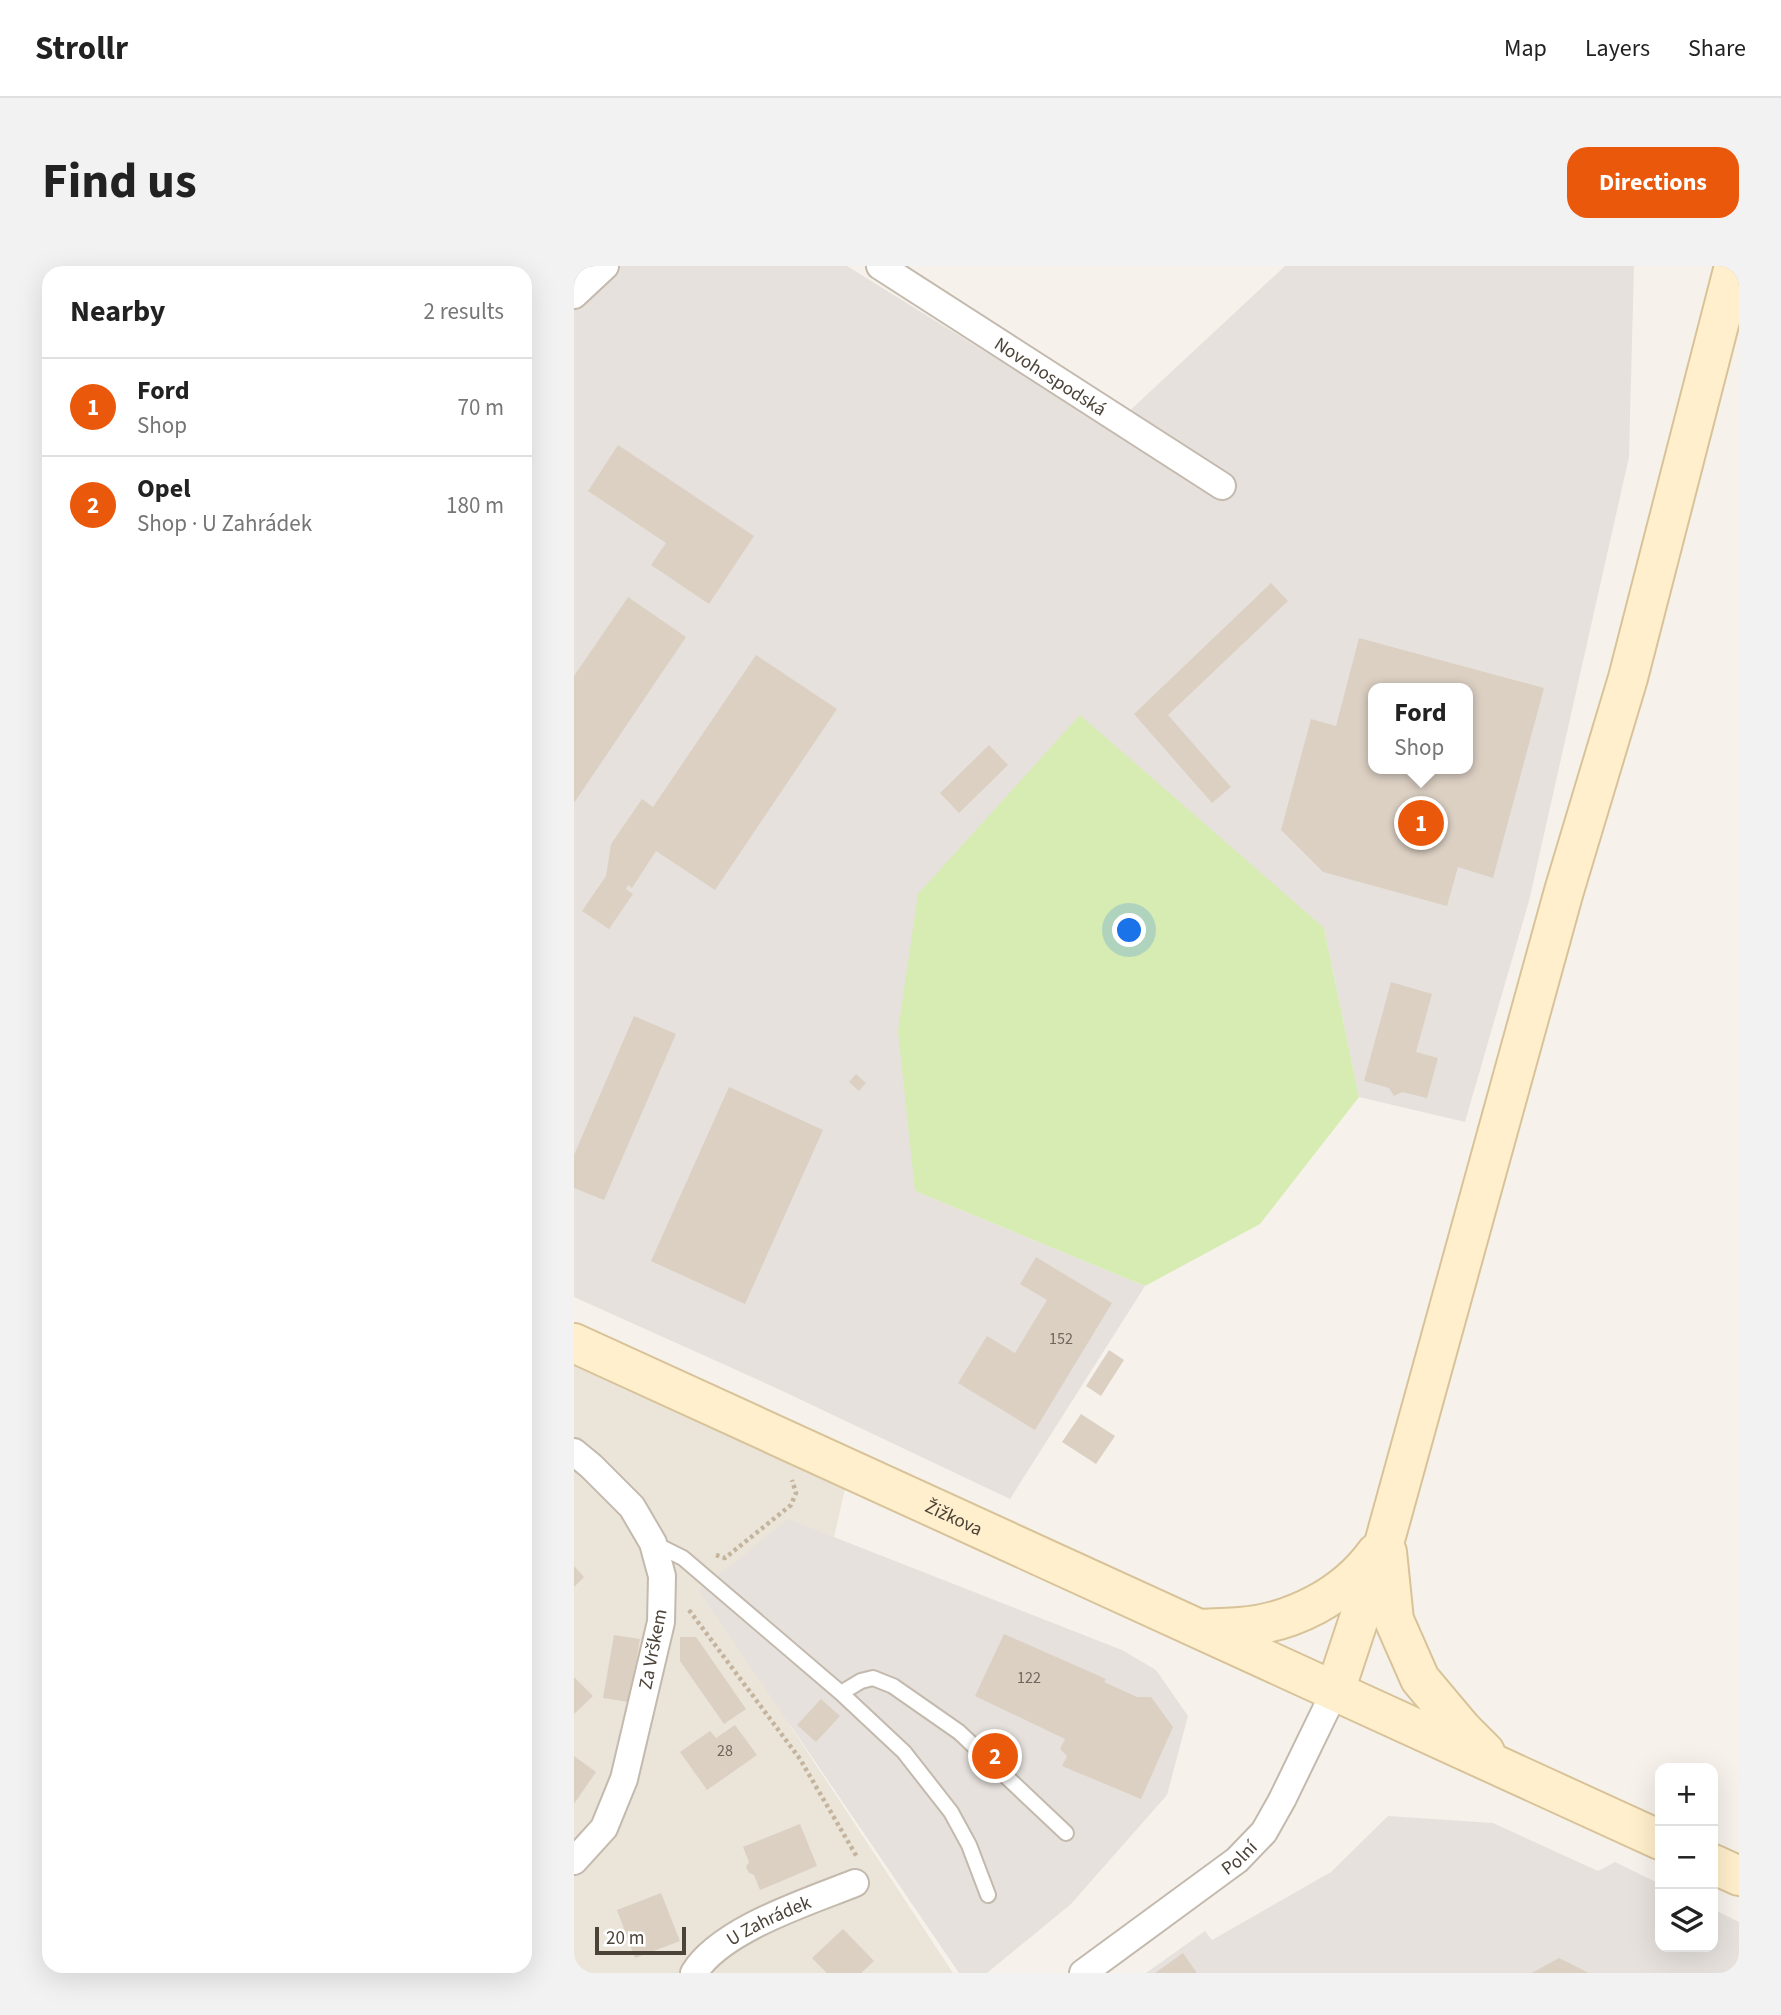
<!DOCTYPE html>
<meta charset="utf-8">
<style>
body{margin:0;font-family:"Source Sans 3",sans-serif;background:#f2f2f2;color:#222}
.controls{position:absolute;right:21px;bottom:21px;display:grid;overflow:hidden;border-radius:14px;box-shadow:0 7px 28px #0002}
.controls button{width:63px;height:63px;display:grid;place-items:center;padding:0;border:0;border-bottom:2px solid #e0e0e0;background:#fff;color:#222;font:35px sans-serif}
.scale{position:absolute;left:21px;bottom:18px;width:91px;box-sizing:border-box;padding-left:7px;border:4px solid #4b4238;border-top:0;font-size:19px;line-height:24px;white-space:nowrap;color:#4b4238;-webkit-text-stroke:5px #fff;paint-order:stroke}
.you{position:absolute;left:556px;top:665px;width:24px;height:24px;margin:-18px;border:5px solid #fff;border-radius:50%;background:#1a73e8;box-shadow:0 0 0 10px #1a73e833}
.badge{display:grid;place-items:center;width:46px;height:46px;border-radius:50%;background:#ea580c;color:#fff;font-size:23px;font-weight:700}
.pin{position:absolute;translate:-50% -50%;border:4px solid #fff;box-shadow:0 2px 7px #0006}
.popup{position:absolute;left:794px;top:417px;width:105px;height:91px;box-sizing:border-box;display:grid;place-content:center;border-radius:14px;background:#fff;filter:drop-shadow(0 2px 5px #0005);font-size:23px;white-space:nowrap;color:#767676}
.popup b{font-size:26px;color:#222}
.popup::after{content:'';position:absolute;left:50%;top:100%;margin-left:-14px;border:14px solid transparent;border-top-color:#fff}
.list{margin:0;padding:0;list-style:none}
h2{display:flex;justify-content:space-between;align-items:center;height:91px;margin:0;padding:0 28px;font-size:30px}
h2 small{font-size:23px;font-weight:400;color:#767676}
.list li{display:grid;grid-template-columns:46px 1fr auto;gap:21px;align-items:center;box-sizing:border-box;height:98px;padding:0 28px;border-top:2px solid #e0e0e0}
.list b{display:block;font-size:26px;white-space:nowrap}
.list p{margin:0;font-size:23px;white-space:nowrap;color:#767676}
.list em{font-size:23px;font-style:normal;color:#767676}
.icon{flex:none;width:38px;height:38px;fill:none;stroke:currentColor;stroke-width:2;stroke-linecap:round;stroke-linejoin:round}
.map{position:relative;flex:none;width:1165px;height:1707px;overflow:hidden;border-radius:21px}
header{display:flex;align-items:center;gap:42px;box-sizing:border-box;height:98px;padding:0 35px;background:#fff;border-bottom:2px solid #e0e0e0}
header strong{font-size:33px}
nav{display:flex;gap:38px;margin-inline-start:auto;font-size:24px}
.intro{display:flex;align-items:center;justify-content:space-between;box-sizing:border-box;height:168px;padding:0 42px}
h1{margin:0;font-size:49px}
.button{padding:18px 32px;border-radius:21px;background:#ea580c;color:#fff;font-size:24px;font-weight:700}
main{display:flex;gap:42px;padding:0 42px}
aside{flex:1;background:#fff;border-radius:21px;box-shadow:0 7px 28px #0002}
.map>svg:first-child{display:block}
.residential{fill:#eae4d9}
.industrial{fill:#e6e1dc;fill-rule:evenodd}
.green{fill:#d6ecb3}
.building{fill:#dcd0c3;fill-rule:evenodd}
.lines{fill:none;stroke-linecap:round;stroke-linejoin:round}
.lane-casing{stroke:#c3b9ad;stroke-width:18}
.street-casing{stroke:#c3b9ad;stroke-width:30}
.secondary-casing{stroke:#d8c399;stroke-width:42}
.path{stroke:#c5b49d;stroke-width:4.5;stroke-dasharray:3.5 3.5;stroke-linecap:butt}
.lane{stroke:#fff;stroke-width:14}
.street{stroke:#fff;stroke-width:26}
.secondary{stroke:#ffefcc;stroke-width:38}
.labels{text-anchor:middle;stroke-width:5;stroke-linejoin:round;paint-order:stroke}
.number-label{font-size:16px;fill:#6f665b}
.street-label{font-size:19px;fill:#4b4238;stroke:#fff}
</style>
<header>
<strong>Strollr</strong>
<nav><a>Map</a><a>Layers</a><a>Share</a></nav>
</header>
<div class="intro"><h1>Find us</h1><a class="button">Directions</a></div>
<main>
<aside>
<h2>Nearby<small>2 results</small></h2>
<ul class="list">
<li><span class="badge">1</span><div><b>Ford</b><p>Shop</p></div><em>70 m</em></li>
<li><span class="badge">2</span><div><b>Opel</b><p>Shop · U Zahrádek</p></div><em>180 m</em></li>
</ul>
</aside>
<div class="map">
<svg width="1165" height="1707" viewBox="0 0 1165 1707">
<rect width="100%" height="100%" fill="#f6f2eb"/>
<path class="residential" d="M0 1079 275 1205 217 1461 379 1707H0Z"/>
<path class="industrial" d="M0 0H273L536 163 711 0H1060L1055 191 955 635 891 856 785 831 750 662 341 925 571 1020 436 1233 202 1122 0 1031ZM800 422H894V503H800Z
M214 1253 548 1384 582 1404 614 1450 593 1529 497 1638 413 1707H385L125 1325Z
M814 1550 919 1557 1024 1605 1041 1596 1086 1618V1681H1139V1643L1165 1656V1707H572L631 1665 638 1674 757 1606Z"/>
<path class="green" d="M506 449 750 662 785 831 686 958 571 1020 341 925 324 765 344 628Z"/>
<path class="building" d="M44 179 180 270 135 338 77 299 92 277 14 225Z
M697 317 714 335 594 449 657 521 638 537 560 448Z
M54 331 112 371 0 537V410Z
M785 372 970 422 919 612 884 601 873 640 749 606 707 564 737 453 762 460ZM800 422H894V503H800Z
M182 389 263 443 141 624 82 585 58 622 54 619 52 623 59 628 35 663 8 645 32 610 37 578 68 533 79 541Z
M415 479 434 499 385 547 366 527Z
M817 716 858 728 842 786 864 792 853 832 828 826 820 830 815 822 790 815Z
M60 750 102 768 30 934 0 922V889Z
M282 808 292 817 285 825 275 816Z
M155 821 249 864 171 1038 77 995Z
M462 991 538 1037 461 1164 384 1117 413 1070 441 1087 473 1034 446 1018Z
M535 1084 550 1094 527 1130 512 1120Z
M507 1148 541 1170 522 1198 488 1176Z
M0 1300 10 1311 0 1321Z
M430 1368 532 1413 530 1416 563 1431H577L599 1461 567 1533 488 1500 493 1490 486 1483 491 1473 401 1430Z
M40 1369 66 1373 55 1436 29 1432Z
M106 1371H122L172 1443 150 1458 106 1395Z
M0 1411 19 1430 0 1448Z
M247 1433 266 1450 242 1476 223 1459Z
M161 1459 183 1489 133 1524 106 1486 136 1465 142 1472Z
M0 1490 22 1506 0 1538Z
M226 1558 243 1600 186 1624 180 1609 175 1607 172 1601 175 1596 169 1581Z
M87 1627 106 1675 61 1692 43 1644Z
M269 1663 300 1695 287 1707H253L238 1692Z
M609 1687 623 1707H581Z
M985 1692 1015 1707H958Z"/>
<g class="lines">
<defs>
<path id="lane" d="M79 1277 109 1292 267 1427 330 1486 377 1546 395 1579 414 1629
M267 1427 287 1415 299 1412 319 1420 385 1466 492 1567"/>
<g id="street">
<path id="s1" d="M306 0 648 220"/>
<path d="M0 29 31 0"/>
<path d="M0 1186 17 1200 58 1241 79 1277 88 1310 87 1356 50 1513 30 1562 0 1595"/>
<path id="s2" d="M120 1707C147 1663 234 1636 281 1617"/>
<path id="s3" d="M509 1707 663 1594 690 1566 708 1534 761 1425"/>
</g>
<g id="secondary">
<path id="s4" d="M0 1077 1086 1574"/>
<path d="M813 1286 820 1354 846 1413 888 1463 911 1486"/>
<path d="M627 1363C640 1362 653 1362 666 1361 718 1357 771 1330 802 1287"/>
<path d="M761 1425 811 1274 990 625 1054 412 1160 0"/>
<path d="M1139 1598 1165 1610"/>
</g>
</defs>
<use href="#lane" class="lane-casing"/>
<use href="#street" class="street-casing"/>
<use href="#secondary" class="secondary-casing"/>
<path class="path" d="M142 1289 151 1292 217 1239 222 1227 218 1214
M115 1344 226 1493 283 1591"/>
<use href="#lane" class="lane"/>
<use href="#street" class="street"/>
<use href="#secondary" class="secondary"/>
</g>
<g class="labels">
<g class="number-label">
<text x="487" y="1078">152</text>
<text x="455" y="1417">122</text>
<text x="151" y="1490">28</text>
</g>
<g class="street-label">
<text dy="7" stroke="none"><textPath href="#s1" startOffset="203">Novohospodská</textPath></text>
<text dy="7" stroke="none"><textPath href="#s4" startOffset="418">Žižkova</textPath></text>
<text transform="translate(78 1383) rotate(-79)" y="7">Za Vrškem</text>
<text dy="7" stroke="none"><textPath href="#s3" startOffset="194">Polní</textPath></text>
<text dy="7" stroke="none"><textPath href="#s2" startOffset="93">U Zahrádek</textPath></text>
</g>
</g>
</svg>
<div class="controls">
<button>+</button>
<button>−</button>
<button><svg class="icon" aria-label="layers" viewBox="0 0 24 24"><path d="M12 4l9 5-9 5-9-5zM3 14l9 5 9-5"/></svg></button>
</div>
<div class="scale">20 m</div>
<div class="you"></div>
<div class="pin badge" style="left:847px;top:557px">1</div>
<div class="popup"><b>Ford</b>Shop</div>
<div class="pin badge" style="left:421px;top:1490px">2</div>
</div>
</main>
